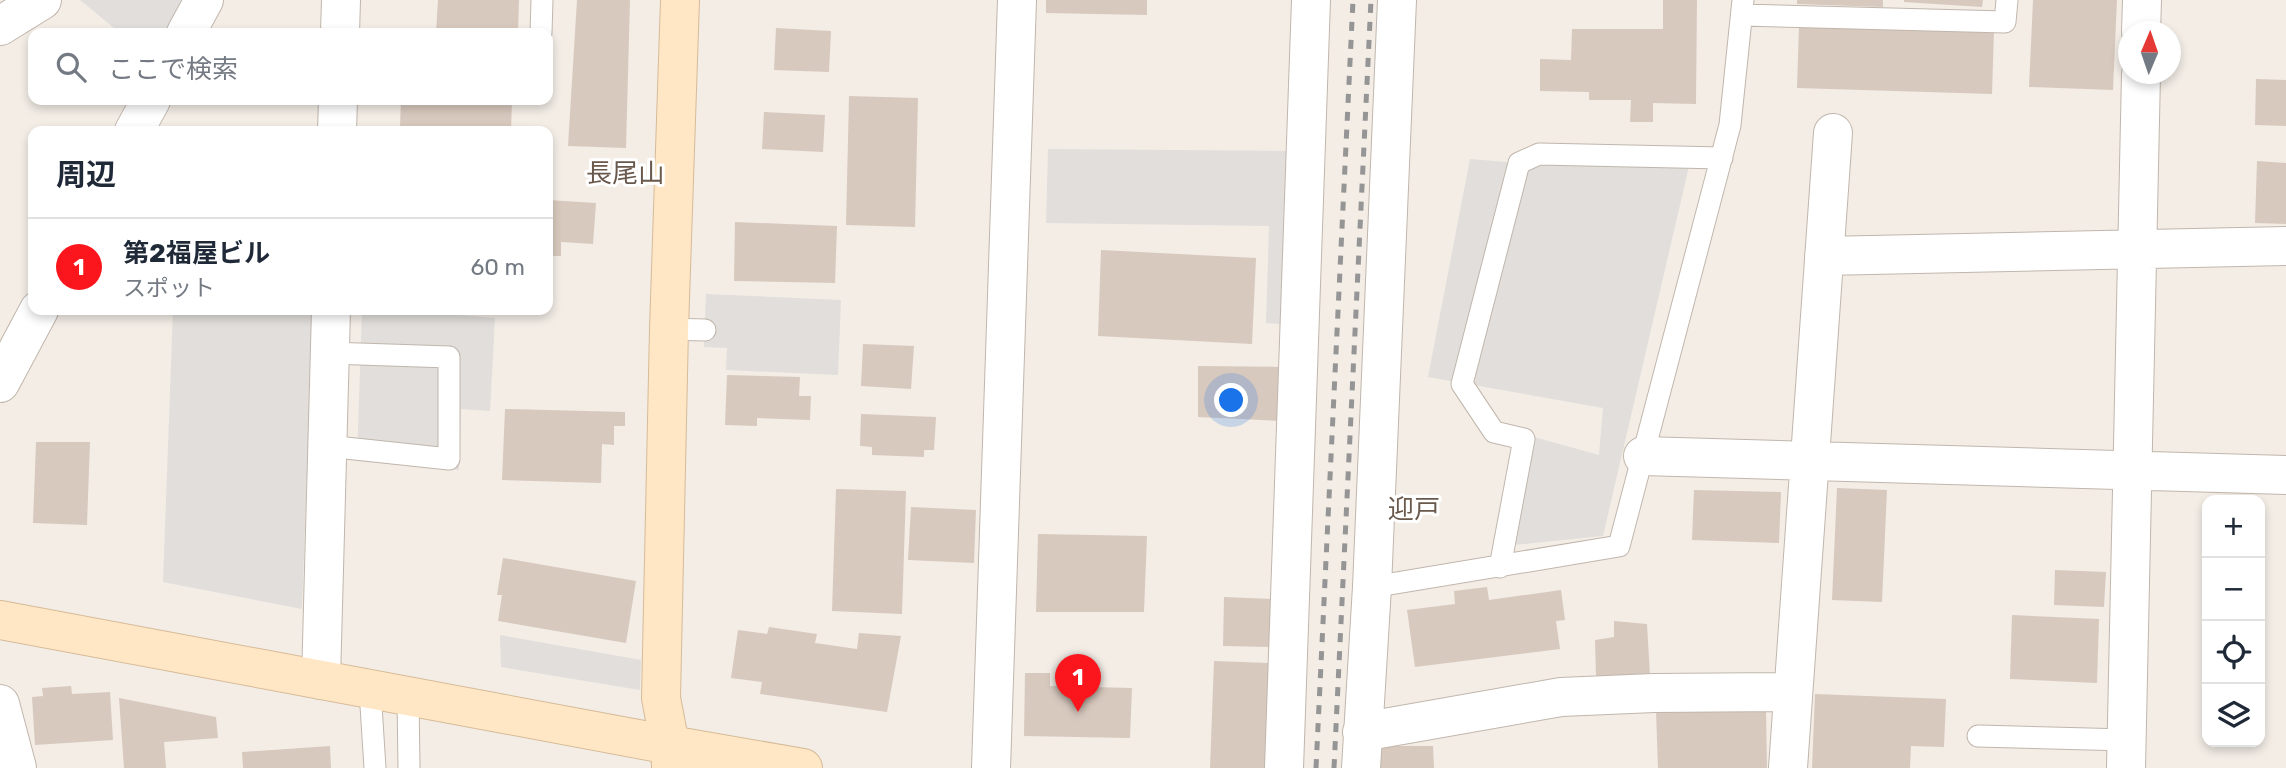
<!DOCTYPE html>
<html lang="ja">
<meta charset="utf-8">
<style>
body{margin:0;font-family:Rubik,"Noto Sans JP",sans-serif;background:#f2f2f3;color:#1f2937}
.controls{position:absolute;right:21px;bottom:21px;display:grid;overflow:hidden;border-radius:14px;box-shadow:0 4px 10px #0003}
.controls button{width:63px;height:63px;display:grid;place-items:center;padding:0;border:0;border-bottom:2px solid #e0e1e3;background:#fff;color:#1f2937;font:35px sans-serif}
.compass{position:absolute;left:2118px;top:21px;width:63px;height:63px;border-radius:50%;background:#fff;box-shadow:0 4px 10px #0003;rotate:2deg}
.you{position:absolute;left:1232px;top:401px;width:24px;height:24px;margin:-18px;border:5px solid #fff;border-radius:50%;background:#1a73e8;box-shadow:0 0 0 10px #1a73e833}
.badge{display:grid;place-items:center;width:46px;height:46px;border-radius:50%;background:#fa161c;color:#fff;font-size:23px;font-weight:700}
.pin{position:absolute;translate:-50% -58px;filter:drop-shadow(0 2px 4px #0008)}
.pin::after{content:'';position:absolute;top:37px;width:24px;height:21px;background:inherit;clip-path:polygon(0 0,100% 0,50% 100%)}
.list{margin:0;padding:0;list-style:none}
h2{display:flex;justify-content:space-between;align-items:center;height:91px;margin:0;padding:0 28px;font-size:30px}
h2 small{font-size:23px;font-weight:400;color:#747a83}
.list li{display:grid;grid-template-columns:46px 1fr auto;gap:21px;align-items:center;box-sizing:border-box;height:98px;padding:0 28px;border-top:2px solid #e0e1e3}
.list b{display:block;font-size:26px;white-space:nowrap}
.list p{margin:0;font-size:23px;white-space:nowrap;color:#747a83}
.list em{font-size:23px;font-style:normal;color:#747a83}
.icon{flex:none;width:38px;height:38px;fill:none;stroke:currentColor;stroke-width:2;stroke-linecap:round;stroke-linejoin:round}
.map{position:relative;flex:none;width:2286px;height:768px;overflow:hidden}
.search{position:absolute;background:#fff;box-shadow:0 4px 10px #0003;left:28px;top:28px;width:525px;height:77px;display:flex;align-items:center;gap:18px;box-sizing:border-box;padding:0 24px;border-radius:14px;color:#747a83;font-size:26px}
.panel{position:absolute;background:#fff;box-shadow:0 4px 10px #0003;left:28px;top:126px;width:525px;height:189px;border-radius:14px}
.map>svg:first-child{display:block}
.parking{fill:#e1dedb}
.building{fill:#d8c9be}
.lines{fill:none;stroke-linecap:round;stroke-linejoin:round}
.lane-casing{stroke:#c1b6ac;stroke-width:23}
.street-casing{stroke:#c1b6ac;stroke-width:40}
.secondary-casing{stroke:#d6bb98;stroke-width:40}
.lane{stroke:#fff;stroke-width:21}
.street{stroke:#fff;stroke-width:38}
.secondary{stroke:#ffe6c4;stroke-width:38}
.rail{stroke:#959595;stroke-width:5;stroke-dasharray:9 9;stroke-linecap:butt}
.labels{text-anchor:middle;stroke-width:6;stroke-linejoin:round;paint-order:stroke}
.quarter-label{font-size:26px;fill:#69584c;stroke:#fff}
</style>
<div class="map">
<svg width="2286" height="768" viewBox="0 0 2286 768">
<rect width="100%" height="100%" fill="#f3ede6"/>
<path class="parking" d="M80 0H181L164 33H120Z
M1048 149 1298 151 1296 325 1266 323 1269 226 1046 223Z
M1470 159 1519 163 1690 162 1603 536 1514 545 1534 437 1599 455 1603 408 1428 377Z
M706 294 841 300 838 375 726 370 727 348 704 347Z
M173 310H313L302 609 163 582Z
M362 310H404L495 318 490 411 461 409 459 470 357 461Z
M500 635 641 660 640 690 501 667Z"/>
<path class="building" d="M438 0H519L518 33H436Z
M577 0H630L626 148 568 146Z
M1046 0H1147V15L1046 13Z
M1663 0H1697L1696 104 1653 103V122H1630L1631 100H1589V92L1540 91V59L1571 60 1572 29H1663Z
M1797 0H1883V7L1797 4Z
M1904 0H1983L1982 7 1904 2Z
M2033 0H2117L2113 90 2029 87Z
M1799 25 1994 31 1992 94 1797 88Z
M776 28 831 31 829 72 774 70Z
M2256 79 2286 80V126L2255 125Z
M849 96 918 98 915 227 846 225Z
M401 100H512L511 131 400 126Z
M764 112 825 115 823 152 762 149Z
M2257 161 2286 163V224L2255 223Z
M548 200 596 203 593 244 561 242V256H548Z
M735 222 837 226 835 283 734 281Z
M1101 250 1256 258 1252 344 1098 336Z
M863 344 914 346 911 389 861 386Z
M1198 366 1285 367 1281 421 1198 417Z
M727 375 800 377 799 396H811L810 420 757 418V426L725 425Z
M505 409 625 412V426H614V445L602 444 601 483 502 480Z
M861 414 936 417 934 450H924V457L872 455V447L860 446Z
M36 442H90L87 525 33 523Z
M1837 488 1887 490 1882 602 1832 600Z
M836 489 906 491 902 614 832 611Z
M1694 490 1781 492 1779 543 1692 540Z
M911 507 976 510 974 563 908 560Z
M1038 534 1147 536 1144 612H1036Z
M503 558 636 581 626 643 498 621 502 595H497Z
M2055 570 2106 572 2104 607 2054 605Z
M1487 587 1489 600 1561 590 1565 620 1556 621 1560 649 1415 667 1407 610 1455 604 1454 591Z
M1224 597 1272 599 1271 647 1223 646Z
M2012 615 2099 619 2097 683 2010 679Z
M1614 621 1647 624 1650 675 1596 676 1595 640 1614 637Z
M769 627 817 634 815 643 857 649 859 633 901 636 887 712 760 694 762 682 731 678 738 630 767 634Z
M1214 661 1269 663 1265 768H1210Z
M1025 673H1050V686L1132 688 1130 738 1024 736Z
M71 686 72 694 110 692 113 740 35 745 32 697 43 696 42 688Z
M1815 694 1946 699 1944 747 1911 746 1910 768H1812Z
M119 698 216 717 218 738 164 742 166 768H124Z
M1766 709 1767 768H1658L1656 711Z
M330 746 331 768H243L242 752Z
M1380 746H1433L1434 768H1378Z"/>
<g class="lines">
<defs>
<path id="lane" d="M1742 15 2005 22 2007 0
M541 33 542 0
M669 329 705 330
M327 446 449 459V357L329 353
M1500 567 1524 439 1494 432 1462 384 1519 163 1539 154 1722 158
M1372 587 1619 546 1730 125 1743 0
M370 690 375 768
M408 697 409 768
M1978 736 2127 740"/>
<path id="street" d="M0 26 42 0
M2141 32 2142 0
M186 33 204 0
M340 33 341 0
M134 131 151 100
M337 131 338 100
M1824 256 2286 246
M0 383 39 310
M1643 456 2286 475
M321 680 331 310
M0 704 17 768
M1362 732 1561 697 1654 693 1793 692
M991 768 1017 0
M1284 768 1311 0
M1361 768 1372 587 1397 0
M1788 768 1833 133
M2126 768 2141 74"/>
<path id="secondary" d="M0 620 670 745 803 768
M671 767 670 745 661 698 669 329 680 0"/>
</defs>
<use href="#lane" class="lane-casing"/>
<use href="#street" class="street-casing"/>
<use href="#secondary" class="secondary-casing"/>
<use href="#lane" class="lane"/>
<use href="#street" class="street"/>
<use href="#secondary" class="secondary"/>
<path class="rail" d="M1316 768 1353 0
M1334 768 1371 0"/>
</g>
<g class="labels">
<g class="quarter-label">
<text x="625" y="182">長尾山</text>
<text x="1414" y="518">迎戸</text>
</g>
</g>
</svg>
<div class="controls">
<button>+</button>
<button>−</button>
<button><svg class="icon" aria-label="locate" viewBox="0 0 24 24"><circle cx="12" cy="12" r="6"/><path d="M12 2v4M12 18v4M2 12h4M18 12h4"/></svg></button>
<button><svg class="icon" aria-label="layers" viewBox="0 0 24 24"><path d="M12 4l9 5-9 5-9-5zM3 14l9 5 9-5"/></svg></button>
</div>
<svg class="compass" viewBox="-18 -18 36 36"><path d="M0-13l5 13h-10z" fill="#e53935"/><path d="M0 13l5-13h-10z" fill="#747a83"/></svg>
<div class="you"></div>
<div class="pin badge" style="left:1078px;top:712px">1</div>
<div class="search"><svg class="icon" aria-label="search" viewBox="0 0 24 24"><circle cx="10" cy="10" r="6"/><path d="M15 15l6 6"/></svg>ここで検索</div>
<section class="panel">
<h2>周辺<small></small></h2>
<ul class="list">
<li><span class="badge">1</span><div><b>第2福屋ビル</b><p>スポット</p></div><em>60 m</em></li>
</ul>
</section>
</div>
